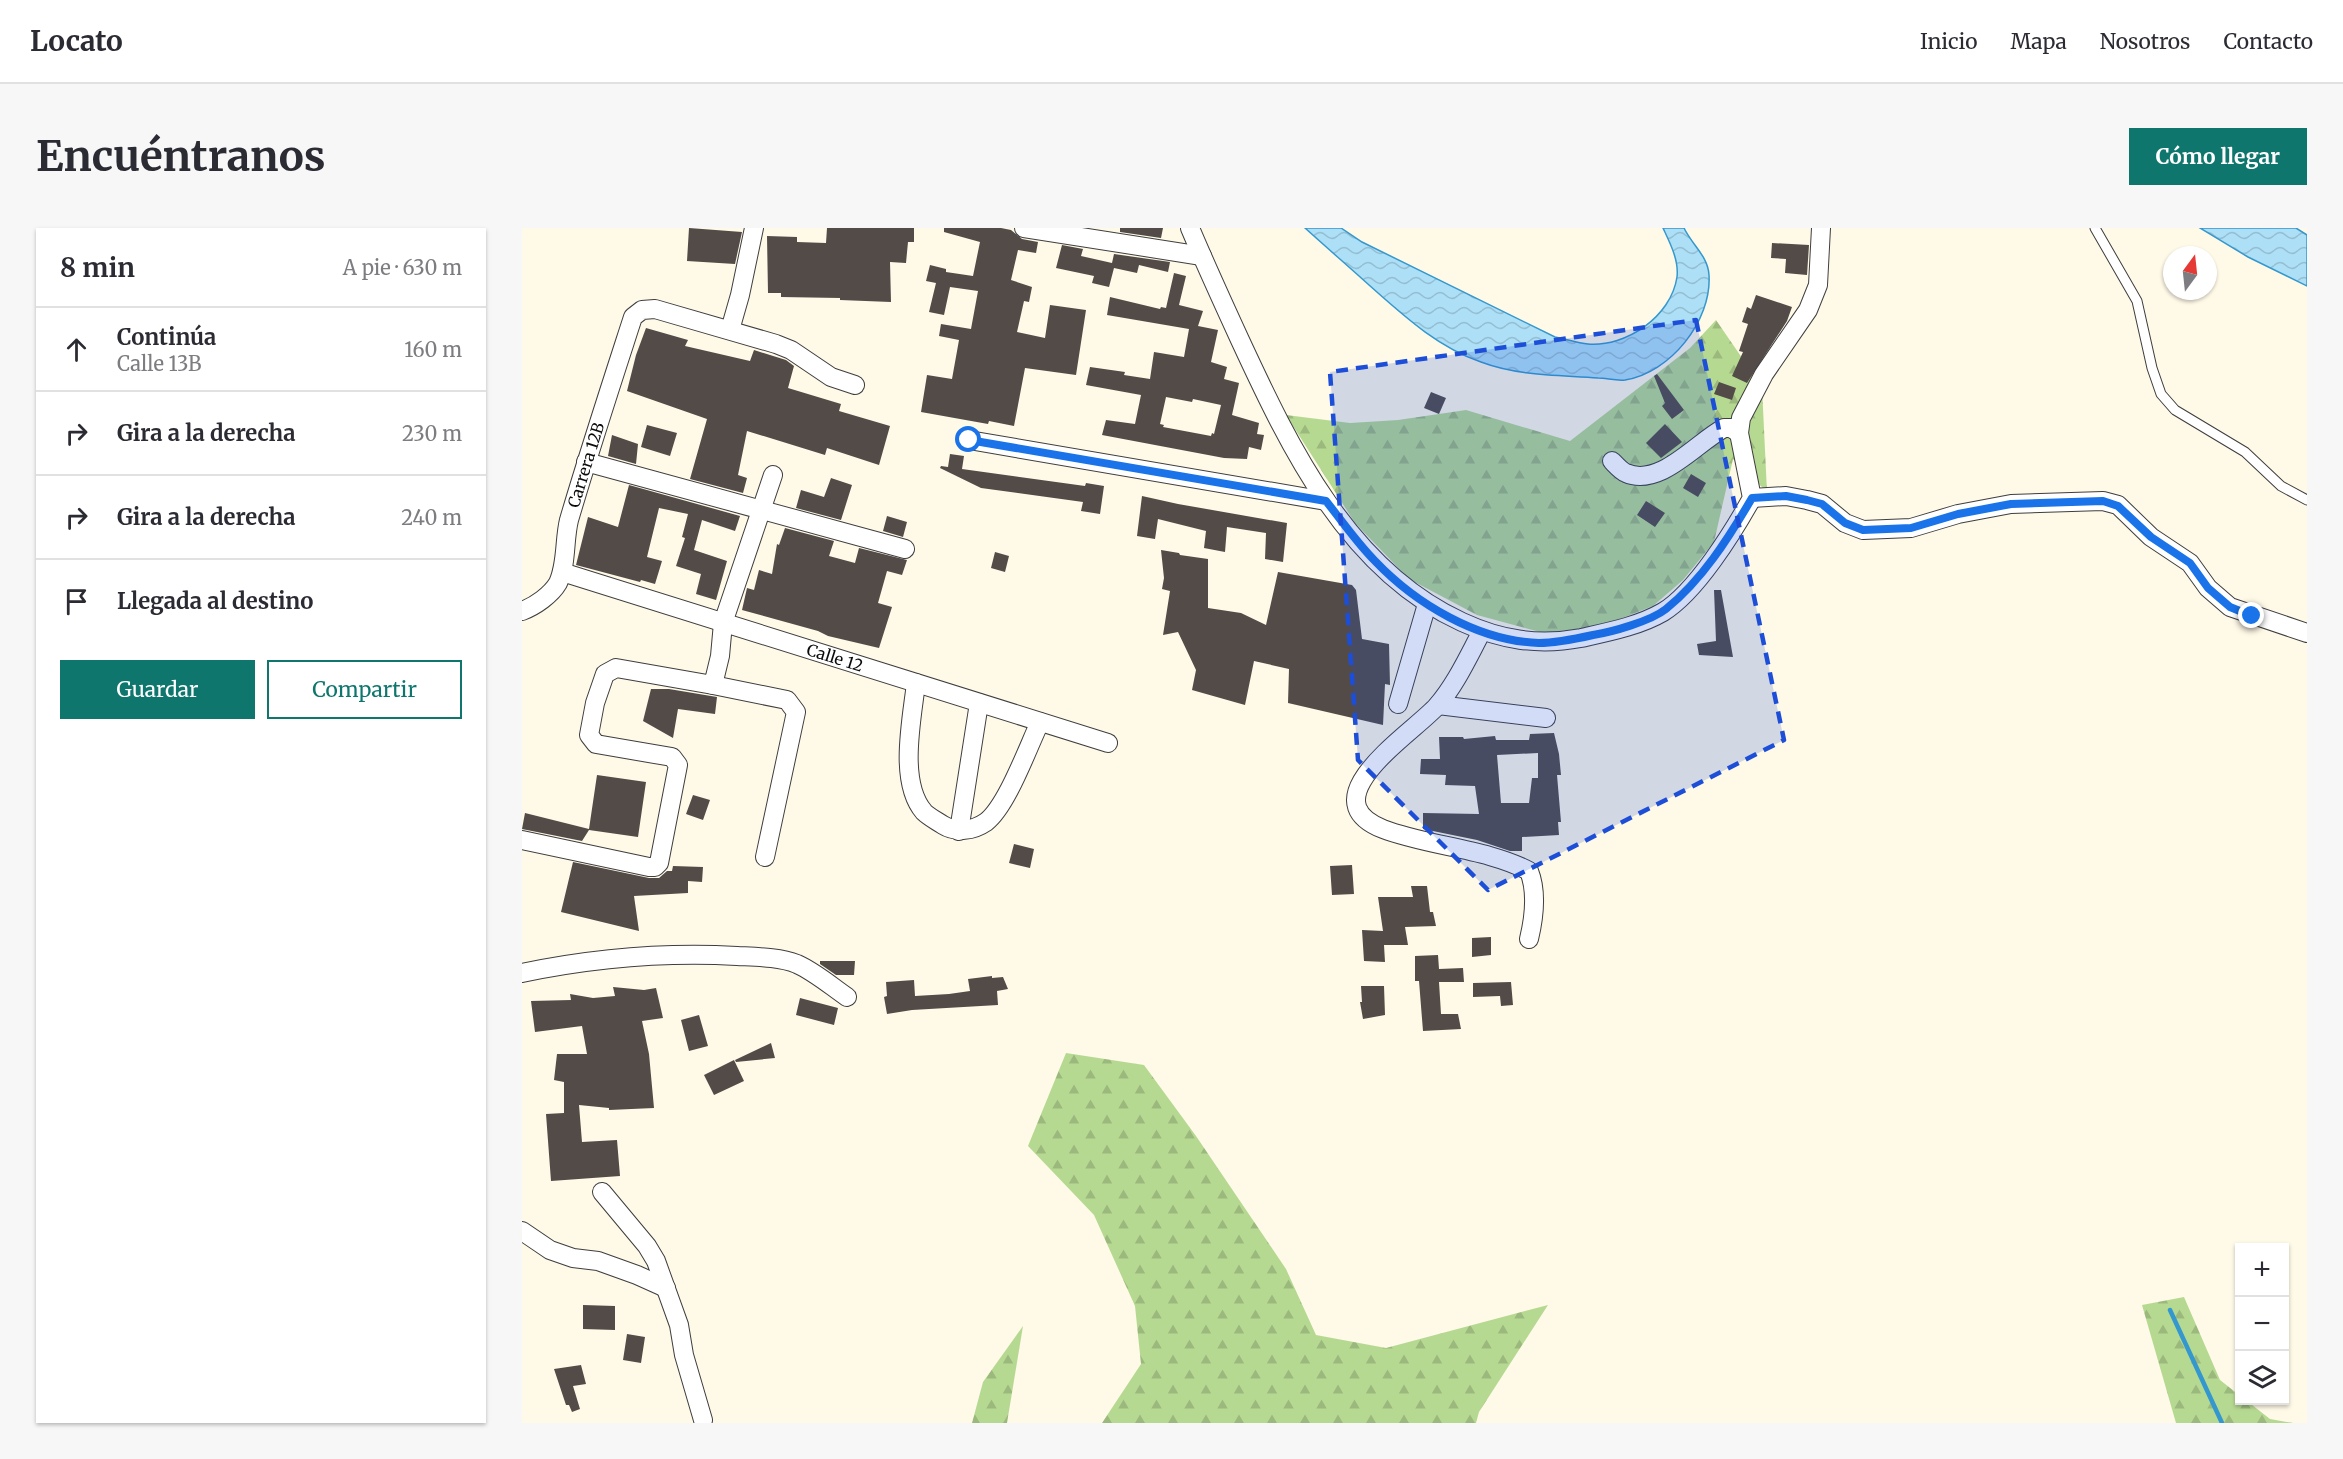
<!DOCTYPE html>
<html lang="es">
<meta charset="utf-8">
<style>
body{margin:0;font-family:Merriweather,serif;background:#f7f7f7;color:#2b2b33}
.controls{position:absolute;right:18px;bottom:18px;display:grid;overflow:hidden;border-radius:0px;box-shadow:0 2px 4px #0004}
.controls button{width:54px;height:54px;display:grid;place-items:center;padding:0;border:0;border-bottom:2px solid #e1e1e2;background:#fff;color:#2b2b33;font:30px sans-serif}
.compass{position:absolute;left:1641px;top:18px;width:54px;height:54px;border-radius:50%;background:#fff;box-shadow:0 2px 4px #0004;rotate:15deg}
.stop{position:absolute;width:18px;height:18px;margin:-14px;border:4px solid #1a73e8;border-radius:50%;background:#fff}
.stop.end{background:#1a73e8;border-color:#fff;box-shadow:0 2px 6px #0008}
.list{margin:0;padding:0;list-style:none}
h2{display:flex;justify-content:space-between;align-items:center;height:78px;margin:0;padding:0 24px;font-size:26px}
h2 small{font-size:20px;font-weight:400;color:#7c7c81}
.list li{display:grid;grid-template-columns:39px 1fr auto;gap:18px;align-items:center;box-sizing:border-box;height:84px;padding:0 24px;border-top:2px solid #e1e1e2}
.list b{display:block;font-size:22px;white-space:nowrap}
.list p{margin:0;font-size:20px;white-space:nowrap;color:#7c7c81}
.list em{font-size:20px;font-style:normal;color:#7c7c81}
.actions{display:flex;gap:12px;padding:18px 24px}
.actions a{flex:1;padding:14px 0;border:2px solid #0f766e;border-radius:0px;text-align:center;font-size:21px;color:#0f766e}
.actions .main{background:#0f766e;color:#fff}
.icon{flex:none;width:33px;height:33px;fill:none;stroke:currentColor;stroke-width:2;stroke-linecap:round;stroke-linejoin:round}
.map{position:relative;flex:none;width:1785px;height:1195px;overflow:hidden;border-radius:0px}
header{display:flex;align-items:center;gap:36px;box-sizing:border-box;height:84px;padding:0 30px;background:#fff;border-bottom:2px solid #e1e1e2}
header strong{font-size:28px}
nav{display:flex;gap:33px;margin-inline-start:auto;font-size:21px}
.intro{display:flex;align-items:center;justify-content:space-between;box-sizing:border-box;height:144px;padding:0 36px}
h1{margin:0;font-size:42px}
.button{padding:15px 27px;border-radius:0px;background:#0f766e;color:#fff;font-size:21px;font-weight:700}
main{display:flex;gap:36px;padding:0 36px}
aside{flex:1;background:#fff;border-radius:0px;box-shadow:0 2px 4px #0004}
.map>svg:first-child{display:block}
.forest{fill:url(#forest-firs)}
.water{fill:url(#water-waves);stroke:#3498ce;stroke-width:1.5}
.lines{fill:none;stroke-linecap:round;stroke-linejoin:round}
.stream{stroke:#3498ce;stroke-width:4.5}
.building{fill:#534b47;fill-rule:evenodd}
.lane-casing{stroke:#3e3e3e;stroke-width:11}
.street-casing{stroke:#3e3e3e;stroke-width:20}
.lane{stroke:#fff;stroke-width:9}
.street{stroke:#fff;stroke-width:18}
.route{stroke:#1a73e8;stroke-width:8}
.marked{fill:#1d4ed8;fill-opacity:0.2;stroke:#1d4ed8;stroke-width:4.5;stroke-dasharray:12 8;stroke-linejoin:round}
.labels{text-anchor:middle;stroke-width:6;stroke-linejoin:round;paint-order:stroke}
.street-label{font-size:16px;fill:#0b0b0b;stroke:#fff}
</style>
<header>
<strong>Locato</strong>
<nav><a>Inicio</a><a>Mapa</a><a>Nosotros</a><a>Contacto</a></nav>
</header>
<div class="intro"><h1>Encuéntranos</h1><a class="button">Cómo llegar</a></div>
<main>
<aside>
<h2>8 min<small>A pie · 630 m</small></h2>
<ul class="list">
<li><svg class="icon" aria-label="ahead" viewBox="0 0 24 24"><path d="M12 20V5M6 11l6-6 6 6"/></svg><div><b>Continúa</b><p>Calle 13B</p></div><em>160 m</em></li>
<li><svg class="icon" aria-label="right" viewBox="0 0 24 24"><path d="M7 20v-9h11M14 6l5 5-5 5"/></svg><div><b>Gira a la derecha</b></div><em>230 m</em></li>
<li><svg class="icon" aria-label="right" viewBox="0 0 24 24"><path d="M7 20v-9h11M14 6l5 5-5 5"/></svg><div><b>Gira a la derecha</b></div><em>240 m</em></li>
<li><svg class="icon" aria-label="arrive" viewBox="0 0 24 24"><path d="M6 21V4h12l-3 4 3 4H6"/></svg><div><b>Llegada al destino</b></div></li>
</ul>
<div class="actions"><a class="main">Guardar</a><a>Compartir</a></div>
</aside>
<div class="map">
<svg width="1785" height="1195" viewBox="0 0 1785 1195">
<defs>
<pattern id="forest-firs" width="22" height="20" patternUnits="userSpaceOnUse" patternTransform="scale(1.5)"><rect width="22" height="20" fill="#b6d992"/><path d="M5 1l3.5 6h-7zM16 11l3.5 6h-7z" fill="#9bb97d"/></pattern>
<pattern id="water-waves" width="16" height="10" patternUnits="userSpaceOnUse" patternTransform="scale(1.5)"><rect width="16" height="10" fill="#addff6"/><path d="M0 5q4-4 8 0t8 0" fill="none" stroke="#94bed2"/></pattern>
</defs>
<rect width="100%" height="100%" fill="#fff9e8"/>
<path class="forest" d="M1194 92 1240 159 1245 264 1211 231 1192 314 1161 352 1131 378 1080 398 1022 405 955 387 887 351 833 295 764 187 828 195 876 192 944 182 1048 213 1168 120Z
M544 825 622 837 674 908 764 1041 794 1107 864 1120 1026 1077 957 1184 954 1195H580L619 1136 613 1078 572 987 506 918Z
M1662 1069 1698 1152 1717 1167 1718 1172 1725 1173 1748 1191 1771 1195H1654L1620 1077Z
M501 1098 485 1195H450L461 1154Z"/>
<path class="water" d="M783 0H819L840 14 1033 109C1044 111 1055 115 1066 116 1104 119 1149 89 1155 49 1157 32 1148 15 1141 0H1162C1170 17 1186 28 1187 47 1190 93 1148 145 1103 152 1094 153 1084 150 1076 150 1037 147 996 148 959 134 915 119 881 87 847 57 826 38 804 19 783 0Z
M1678 0H1774L1785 7V58L1726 29Z"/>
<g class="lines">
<path class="stream" d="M1648 1082 1700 1195"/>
</g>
<path class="building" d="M167 0 220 4 213 36 165 33Z
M305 0H392V14H386L384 35 368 34 369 74 318 72V70L259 69V65H246L245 8 275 9V14L304 15Z
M422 0H479L489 2 500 11 516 14 514 25 496 22 489 52 510 59 507 74 502 73 495 104 523 110 528 77 564 82 554 147 503 140 492 198 467 193 466 196 399 184 405 147 430 151 437 112 417 108 419 96 449 101 456 63 428 59 422 87 407 84 414 55 404 53 408 37 424 41V44L451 48 458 14 422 4Z
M598 0H641L639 10 598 4Z
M1250 15 1287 17 1285 47 1263 45 1264 31 1249 30Z
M540 17 561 21 559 28 590 35 592 26 648 34 646 44 617 37 615 45 592 40 587 59 570 55 572 48 534 40Z
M652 45 664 48 657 77 681 83 676 98 696 102 689 134 705 139 702 151 717 155 710 187 737 195 735 206 742 207 739 222 727 219 725 231 702 230 580 207 584 192 613 196 619 167 564 157 568 139 603 144 602 147 628 151 632 124 662 129 667 101 585 87 588 69 638 81 639 79 644 80ZM644 169 670 174 671 171 699 177 692 206 690 205 689 208 641 199 642 197 638 196Z
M1234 67 1270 79 1265 93 1225 155 1210 148 1221 124 1217 123 1226 96 1220 94 1225 79 1229 81Z
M124 100 166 112 163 118 228 133 232 122 264 132 272 138 266 160 319 176 317 183 368 198 357 237 305 220 303 227 225 203 216 247 225 250 221 265 168 251 185 191 105 163 114 127Z
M1135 146 1162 182 1150 191 1140 178 1143 175 1132 148Z
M1197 154 1214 160 1210 172 1192 166Z
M909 164 924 170 917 186 902 180Z
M1143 196 1160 214 1139 230 1124 215Z
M125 197 155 205 148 228 119 219Z
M90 207 116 216 114 236 86 228Z
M428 226 442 228 440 241 563 258 564 255 582 258 578 286 559 283 561 274 459 260 418 240 419 238 426 239Z
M1169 246 1184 255 1176 269 1161 260Z
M309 250 330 257 319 292 274 280 279 262 302 269Z
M107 257 218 288 213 303 180 292 172 322 205 333 194 372 174 366 179 346 154 338 163 310 160 309 166 286 137 280 125 329 140 333 133 356 119 352 118 354 54 337 66 289 96 299Z
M620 268 656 276 765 295 761 334 743 331 744 305 705 299 703 324 682 320 684 303 636 291 633 311 615 308Z
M1124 273 1143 285 1133 299 1115 287Z
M365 288 385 294 381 309 361 303Z
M263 300 312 313 307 328 333 335 337 320 385 332 380 347 365 343 356 375 370 379 357 420 306 408 296 403 220 382 225 360 232 362 237 342 250 346 255 316 257 317Z
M639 322 657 325 658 327 686 331V380L719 385 744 397 756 344 830 357 834 362 840 411 867 416 868 457 863 456 861 497 766 475 767 441 732 433 723 477 670 462 674 442 656 404 641 407 648 363 640 361 642 350Z
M473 324 487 328 483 344 469 340Z
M1192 362H1199L1211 429 1177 427 1175 416 1194 413Z
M129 461H147L195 469 193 486 156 481 151 510 121 493Z
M1032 505 1037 526 1039 547H1035L1039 594H1036L1037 607 1000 609V623H988L955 612 901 601V585L957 586 953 558 923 557 924 547 898 546 899 531H918L917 509H941L942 511 973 508 974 512H1007L1008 506ZM1016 525V550H1010L1007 575H979L975 527Z
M75 547 124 554 116 609 67 602 60 613 0 601 3 585 67 601Z
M171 567 188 572 181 592 164 586Z
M492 616 512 621 508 640 487 635Z
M51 634 127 650H137L145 643H150L151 638 181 639 180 654 166 653V665L112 668 117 703 39 684Z
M830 637 832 666 810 667 808 638Z
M889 658H905L908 684H911L914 698 883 699 886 717H862L863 734 842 733 840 702 861 703 856 669H891Z
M969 709V727L950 729V710Z
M916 727 917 741 941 740 942 754H917L919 786H936L939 801 901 803 897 753H893V728Z
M298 733H333L332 747H314L298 736Z
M470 748V750L481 749 486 761 475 763 476 777 390 782 365 786 362 769 365 768 364 754 392 752 393 768 427 766 448 763 446 751Z
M989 754 991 777 979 778 978 768 951 769V755Z
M839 758H862L863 787 841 791 838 774H840Z
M91 759 122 762 134 760 141 790 120 793 127 826 132 880 87 882V880L57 877 60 914 95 912 98 948 29 953 24 886 42 885V854L32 852 35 826H65L60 798 13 804 9 773 49 772 48 766 71 770 93 768Z
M278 770 316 780 312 797 274 787Z
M177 787 186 818 167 823 159 792Z
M249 815 253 830 214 834 213 832Z
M212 832 222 853 192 867 182 847Z
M61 1077 93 1078V1102L61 1101Z
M105 1106 123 1109 119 1135 101 1132Z
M59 1137 64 1156 51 1158 58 1181 50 1184 47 1177H44L32 1141Z"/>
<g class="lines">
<defs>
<path id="lane" d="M1573 0 1615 73 1630 140 1639 166 1653 182 1723 224 1759 258 1785 272"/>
<g id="street">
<path d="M502 0 680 28"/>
<path d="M668 0C684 38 701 75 718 112 768 220 826 342 940 394 979 412 1016 418 1059 410 1086 404 1117 398 1141 384 1174 364 1211 304 1230 270L1217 205 1219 190 1242 146 1286 82 1296 57 1299 0"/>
<path d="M208 102 218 67 232 0"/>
<path d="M447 212 804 273"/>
<path d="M1090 233C1094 237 1099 243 1104 245 1138 260 1175 214 1202 200H1209L1217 205"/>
<path d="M64 234 383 321"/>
<path d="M1230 270 1264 268 1285 272 1300 276 1323 295 1341 302 1389 300 1436 286 1489 276 1581 273 1596 277 1629 309 1668 335 1686 360 1708 379 1785 405"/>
<path id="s1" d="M40 344 586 515"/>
<path id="s2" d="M0 383C13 378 29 367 36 355 45 336 42 312 47 292 67 224 89 157 111 89L120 82 133 81 254 116 269 122 309 149 333 157"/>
<path d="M960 403C946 429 934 456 915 478 891 505 785 571 861 601 905 618 966 621 1007 643 1015 663 1012 690 1007 711"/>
<path d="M394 455C390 491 376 554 402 584 407 589 415 593 421 597 434 605 451 603 464 594 485 578 506 519 518 494"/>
<path d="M191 457 265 472 274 484 243 629"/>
<path d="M876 476 905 376"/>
<path d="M916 477 1024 490"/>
<path d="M437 603 457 475"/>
<path d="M0 612 127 639H133L137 635 156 537 150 529 74 516 67 507 73 475 83 446 94 440 191 457 198 428 201 395 251 247"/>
<path d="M0 745C72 730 142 724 215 728 235 729 257 729 275 736 293 744 309 758 325 769"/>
<path d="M80 964 125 1018 134 1033 157 1097 162 1127 181 1192"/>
<path d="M0 1003 28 1022 51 1030 76 1033 115 1047 144 1060"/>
</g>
</defs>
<use href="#lane" class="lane-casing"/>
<use href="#street" class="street-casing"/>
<use href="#lane" class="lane"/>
<use href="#street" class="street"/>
</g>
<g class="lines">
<path class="route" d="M447 212 804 273C820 293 835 315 853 333 894 376 956 413 1017 415 1035 415 1053 411 1071 407 1090 404 1129 393 1144 381 1180 352 1206 311 1230 270L1264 268 1285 272 1300 276 1323 295 1341 302 1389 300 1436 286 1489 276 1581 273 1596 278 1629 309 1668 335 1686 360 1708 379 1730 388"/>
</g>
<path class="marked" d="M1174 92 1262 512 966 662 836 532 808 144Z"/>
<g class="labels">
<g class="street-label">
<text dy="6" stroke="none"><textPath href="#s2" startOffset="168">Carrera 12B</textPath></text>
<text dy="6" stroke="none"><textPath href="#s1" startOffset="286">Calle 12</textPath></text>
</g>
</g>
</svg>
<div class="controls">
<button>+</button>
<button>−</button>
<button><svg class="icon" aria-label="layers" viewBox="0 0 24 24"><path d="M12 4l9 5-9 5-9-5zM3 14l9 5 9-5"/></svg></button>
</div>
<svg class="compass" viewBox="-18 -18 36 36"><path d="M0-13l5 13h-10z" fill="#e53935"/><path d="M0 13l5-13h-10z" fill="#7c7c81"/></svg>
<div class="stop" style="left:447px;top:212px"></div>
<div class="stop end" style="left:1730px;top:388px"></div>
</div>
</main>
